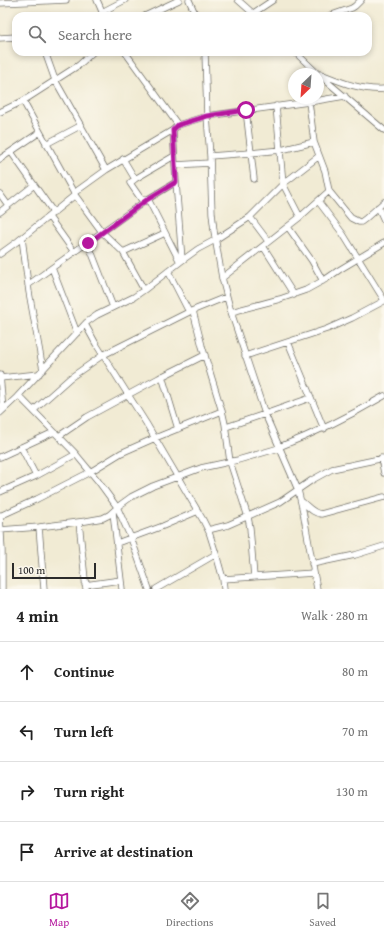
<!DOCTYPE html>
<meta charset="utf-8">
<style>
body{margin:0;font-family:"Gentium Book Plus",serif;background:#f2f2f2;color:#222}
.compass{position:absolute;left:288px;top:68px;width:36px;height:36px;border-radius:50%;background:#fff;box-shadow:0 2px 6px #0003;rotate:205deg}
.scale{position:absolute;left:12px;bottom:10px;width:84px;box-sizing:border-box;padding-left:4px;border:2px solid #2b2b2b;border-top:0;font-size:11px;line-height:14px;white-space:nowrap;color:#2b2b2b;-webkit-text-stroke:3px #fbf7ec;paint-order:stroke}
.stop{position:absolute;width:12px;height:12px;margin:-9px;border:3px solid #b5179e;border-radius:50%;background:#fff}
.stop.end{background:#b5179e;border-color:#fff;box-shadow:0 1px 4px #0008}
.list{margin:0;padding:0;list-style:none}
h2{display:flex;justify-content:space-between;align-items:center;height:52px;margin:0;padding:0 16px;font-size:17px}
h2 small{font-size:13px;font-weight:400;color:#767676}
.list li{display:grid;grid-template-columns:26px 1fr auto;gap:12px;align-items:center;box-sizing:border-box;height:60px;padding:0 16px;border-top:1px solid #e0e0e0}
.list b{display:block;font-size:15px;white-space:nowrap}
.list em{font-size:13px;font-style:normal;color:#767676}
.icon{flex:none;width:22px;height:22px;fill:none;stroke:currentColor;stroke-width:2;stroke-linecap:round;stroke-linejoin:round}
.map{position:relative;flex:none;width:384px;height:589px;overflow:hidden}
.search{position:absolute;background:#fff;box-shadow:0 2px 6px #0003;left:12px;right:12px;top:12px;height:44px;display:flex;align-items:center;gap:10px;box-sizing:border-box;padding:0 14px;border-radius:12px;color:#767676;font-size:15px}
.sheet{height:292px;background:#fff}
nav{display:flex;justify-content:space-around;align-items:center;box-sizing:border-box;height:56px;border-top:1px solid #e0e0e0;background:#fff;font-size:11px;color:#767676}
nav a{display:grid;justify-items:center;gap:2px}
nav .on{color:#b5179e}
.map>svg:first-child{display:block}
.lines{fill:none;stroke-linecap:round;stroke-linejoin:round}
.minor-casing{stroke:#706e66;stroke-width:7}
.minor{stroke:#fff;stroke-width:5.5}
.route{stroke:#b5179e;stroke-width:5}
</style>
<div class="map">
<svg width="384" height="589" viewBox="0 0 384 589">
<rect width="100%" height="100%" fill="#fbf7ec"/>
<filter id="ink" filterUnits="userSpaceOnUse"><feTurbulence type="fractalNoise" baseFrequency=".025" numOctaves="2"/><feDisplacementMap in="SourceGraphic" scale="8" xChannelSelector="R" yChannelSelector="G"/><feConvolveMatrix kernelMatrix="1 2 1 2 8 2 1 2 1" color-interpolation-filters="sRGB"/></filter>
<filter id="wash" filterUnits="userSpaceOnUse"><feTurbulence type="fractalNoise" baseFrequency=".012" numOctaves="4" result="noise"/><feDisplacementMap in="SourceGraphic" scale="16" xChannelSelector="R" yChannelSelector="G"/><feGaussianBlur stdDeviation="0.9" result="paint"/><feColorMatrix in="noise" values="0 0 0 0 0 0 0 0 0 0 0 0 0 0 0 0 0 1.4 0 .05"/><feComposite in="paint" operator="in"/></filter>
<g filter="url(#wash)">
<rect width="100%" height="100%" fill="#f1ebd4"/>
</g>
<g filter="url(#ink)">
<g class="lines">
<defs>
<path id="minor" d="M97 0 104 16
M189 0 196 16
M238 0 256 16
M0 3 66 0
M102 12 125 0
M145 16 179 0
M249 16 273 0
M329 16 352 8 355 6 361 0
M0 38 16 37
M45 52 55 80 106 170
M125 52 178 125
M205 52 207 116 210 156 212 213 214 231 222 278 231 312 265 414 298 490 303 511 317 589
M295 52 317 73 384 130
M321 74C341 82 362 91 384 89
M23 101 75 195 102 232 123 252 144 290
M309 102 314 142 325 171 329 191 351 218 359 222H361L365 219 384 202
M276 106 283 184 300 217
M246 110 254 179
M0 112 23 101 79 65 93 52
M173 130 176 182 182 260
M46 144 80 126
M11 152 54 213
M210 156 250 153 281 150 314 142
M0 159 40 132
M123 159 135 179 130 183 141 199H148L180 262
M175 165 210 163
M135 179 174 156
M74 193 106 170 173 130 178 125 207 116 309 102 345 96
M0 194 8 205
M318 201 343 234 384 300
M378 207 384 220
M0 212 34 185
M49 217 74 252
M250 217 268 241
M288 227 312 261 323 281
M22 238 29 292 43 370
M88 243 113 307
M263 246 294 295
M123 252 165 233
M0 254 18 241 75 195
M52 268 77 333
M168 271 189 312
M222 278 300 217 329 191
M28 285 148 199 176 182
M193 311 202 346 223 415 225 424 230 462 248 517 250 528 254 577
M231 312 280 299 306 290 326 279 339 270 384 243
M85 324 96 344 146 423 203 520 209 532 216 554
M288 342 324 429
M245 356 327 329 352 318 384 301
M0 375 3 410
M162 376 178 429
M0 378 39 374
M19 396 74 452 98 481 117 507 131 538 149 589
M34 410 70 378 103 355 189 312 226 297
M0 413 17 397 87 322 97 315 134 297 144 290 180 262 198 249 215 240 250 217 283 184 319 156
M226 427 265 414 310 398
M59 436 87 417 159 378 205 355
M21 447 36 476
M279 447C316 433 350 416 384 396
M0 457 54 432
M381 458 384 473
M0 492 36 476 76 454
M301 501C308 506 312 513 321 514L384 497
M113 512 122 589
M0 515 2 551V589
M0 516 37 499 90 472 121 453 155 438 222 411
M79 522 86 589
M39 527 44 589
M0 530 39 527 86 521 103 518 109 515 120 505 131 497 153 486 201 468 238 460 279 448
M208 530 228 525 280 502 312 480 332 469 384 458
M117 543 163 526 198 511
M312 564 355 555 384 546
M223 579 224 589
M85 585 121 580
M156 589 216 554 223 579 314 573"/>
</defs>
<use href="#minor" class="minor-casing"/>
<use href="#minor" class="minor"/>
</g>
</g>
<g class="lines" filter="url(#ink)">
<path class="route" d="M88 243 148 199 176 182 173 130 178 125 207 116 246 110"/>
</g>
</svg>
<svg class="compass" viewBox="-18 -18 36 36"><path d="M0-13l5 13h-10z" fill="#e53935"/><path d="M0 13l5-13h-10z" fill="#767676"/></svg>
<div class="scale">100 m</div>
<div class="stop" style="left:246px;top:110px"></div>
<div class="stop end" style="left:88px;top:243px"></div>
<div class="search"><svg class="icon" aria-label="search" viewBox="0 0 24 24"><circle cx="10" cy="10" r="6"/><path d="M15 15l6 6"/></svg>Search here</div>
</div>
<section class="sheet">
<h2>4 min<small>Walk · 280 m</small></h2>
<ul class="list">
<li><svg class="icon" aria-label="ahead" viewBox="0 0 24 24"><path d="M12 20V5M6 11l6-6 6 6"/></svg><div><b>Continue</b></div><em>80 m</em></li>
<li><svg class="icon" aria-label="left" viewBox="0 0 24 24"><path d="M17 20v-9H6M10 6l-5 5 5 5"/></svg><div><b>Turn left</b></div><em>70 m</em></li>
<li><svg class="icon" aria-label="right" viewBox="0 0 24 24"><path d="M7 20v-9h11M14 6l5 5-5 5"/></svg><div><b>Turn right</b></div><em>130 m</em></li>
<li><svg class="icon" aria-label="arrive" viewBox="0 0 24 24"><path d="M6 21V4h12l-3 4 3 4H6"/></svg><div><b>Arrive at destination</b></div></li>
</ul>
</section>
<nav>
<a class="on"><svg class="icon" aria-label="map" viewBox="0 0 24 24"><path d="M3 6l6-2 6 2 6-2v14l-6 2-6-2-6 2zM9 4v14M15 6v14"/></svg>Map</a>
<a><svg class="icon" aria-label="directions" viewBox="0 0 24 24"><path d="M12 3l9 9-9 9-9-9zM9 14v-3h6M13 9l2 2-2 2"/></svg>Directions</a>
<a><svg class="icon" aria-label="saved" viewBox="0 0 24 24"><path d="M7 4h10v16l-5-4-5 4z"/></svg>Saved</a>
</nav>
